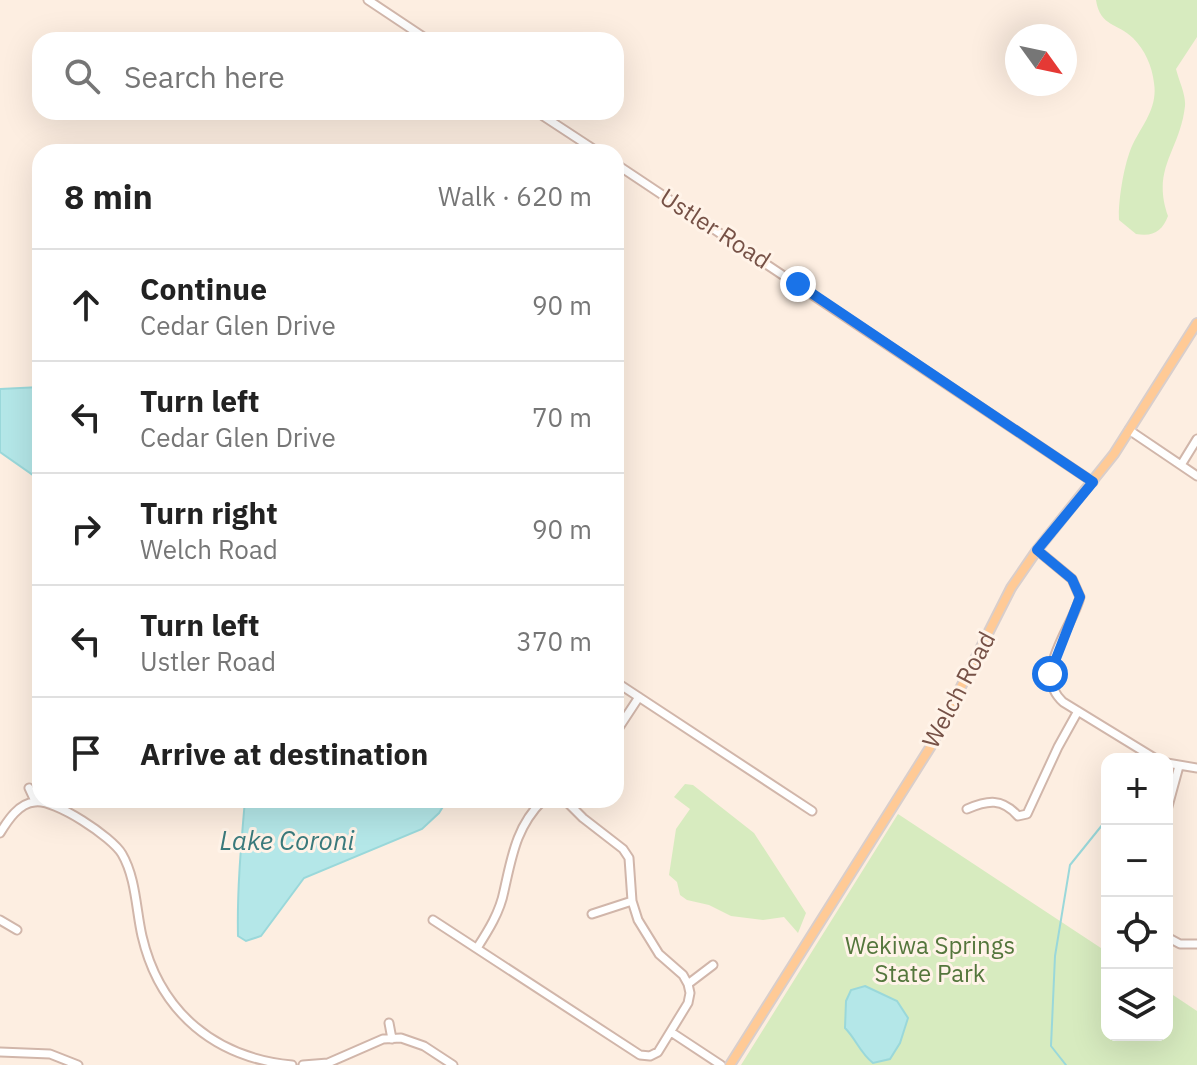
<!DOCTYPE html>
<meta charset="utf-8">
<style>
body{margin:0;font-family:"IBM Plex Sans",sans-serif;background:#f6f6f6;color:#222}
.controls{position:absolute;right:24px;bottom:24px;display:grid;overflow:hidden;border-radius:16px;box-shadow:0 8px 32px #0002}
.controls button{width:72px;height:72px;display:grid;place-items:center;padding:0;border:0;border-bottom:2px solid #e0e0e0;background:#fff;color:#222;font:40px sans-serif}
.compass{position:absolute;left:1005px;top:24px;width:72px;height:72px;border-radius:50%;background:#fff;box-shadow:0 8px 32px #0002;rotate:123deg}
.stop{position:absolute;width:24px;height:24px;margin:-18px;border:6px solid #1a73e8;border-radius:50%;background:#fff}
.stop.end{background:#1a73e8;border-color:#fff;box-shadow:0 2px 8px #0008}
.list{margin:0;padding:0;list-style:none}
h2{display:flex;justify-content:space-between;align-items:center;height:104px;margin:0;padding:0 32px;font-size:34px}
h2 small{font-size:26px;font-weight:400;color:#767676}
.list li{display:grid;grid-template-columns:52px 1fr auto;gap:24px;align-items:center;box-sizing:border-box;height:112px;padding:0 32px;border-top:2px solid #e0e0e0}
.list b{display:block;font-size:30px;white-space:nowrap}
.list p{margin:0;font-size:26px;white-space:nowrap;color:#767676}
.list em{font-size:26px;font-style:normal;color:#767676}
.icon{flex:none;width:44px;height:44px;fill:none;stroke:currentColor;stroke-width:2;stroke-linecap:round;stroke-linejoin:round}
.map{position:relative;flex:none;width:1197px;height:1065px;overflow:hidden}
.search{position:absolute;background:#fff;box-shadow:0 8px 32px #0002;left:32px;top:32px;width:592px;height:88px;display:flex;align-items:center;gap:20px;box-sizing:border-box;padding:0 28px;border-radius:24px;color:#767676;font-size:30px}
.panel{position:absolute;background:#fff;box-shadow:0 8px 32px #0002;left:32px;top:144px;width:592px;height:664px;border-radius:24px}
.map>svg:first-child{display:block}
.green{fill:#d7ebbf}
.water{fill:#b4e7e8;stroke:#9ad8da;stroke-width:2}
.lines{fill:none;stroke-linecap:round;stroke-linejoin:round}
.stream{stroke:#9ad8da;stroke-width:2}
.minor-casing{stroke:#d1b6aa;stroke-width:11}
.major-casing{stroke:#d9cecb;stroke-width:12}
.minor{stroke:#fff;stroke-width:7}
.major{stroke:#ffca96;stroke-width:8}
.route{stroke:#1a73e8;stroke-width:10}
.labels{text-anchor:middle;stroke-width:6;stroke-linejoin:round;paint-order:stroke}
.street-label{font-size:24px;fill:#765146;stroke:#fff3e8}
.park-label{font-size:24px;fill:#54763c;stroke:#fff3e8}
.water-label{font-size:26px;font-style:italic;fill:#3a7a7c;stroke:#fff3e8}
</style>
<div class="map">
<svg width="1197" height="1065" viewBox="0 0 1197 1065">
<rect width="100%" height="100%" fill="#fdeee1"/>
<path class="green" d="M1096 0H1197V37L1176 69C1179 81 1186 95 1185 106 1180 151 1151 168 1168 216 1162 231 1154 237 1136 234L1119 220C1118 201 1124 164 1132 146 1142 125 1158 108 1154 83 1152 66 1145 50 1133 38 1118 23 1100 27 1096 0Z
M685 784 693 785 754 833 806 913 798 933 784 917 763 920 731 916 709 905 687 900 680 895 677 882 669 875 676 829 690 809 674 797Z
M898 814 1107 952V1035H1167V991L1197 1011V1065H741Z"/>
<path class="water" d="M40 387V480L0 452V389Z
M245 800H447L439 813 422 829 304 878 261 936 246 941 238 936C237 890 241 846 245 800Z
M865 986 897 1001 908 1018 900 1043 890 1059 873 1063C860 1053 856 1039 845 1028L846 1001 851 990Z"/>
<g class="lines">
<path class="stream" d="M1066 1065 1051 1046 1055 956 1070 865 1107 819V802"/>
<defs>
<path id="minor" d="M368 0 428 40
M537 112 598 152
M616 164 1093 482
M1129 430 1197 476
M1181 465 1197 439
M1037 550 1072 579 1080 597C1072 629 1031 673 1063 702L1156 759
M616 682 812 811
M616 732 639 697
M1167 763 1197 768
M29 788 35 801
M967 809C988 800 1002 798 1018 816L1027 814 1058 747 1078 711
M1167 810 1179 766
M0 833C8 820 19 803 35 802 55 799 112 837 122 854 136 878 136 910 142 936 160 1013 216 1058 292 1065
M592 914 632 901
M0 920 17 930
M433 920 640 1055 650 1056 658 1052 688 1003 690 993 688 984 683 975 659 954 638 920 632 901 629 858 623 849 583 818 565 800
M1167 937 1180 944H1197
M477 948C488 931 500 912 504 891 512 856 516 827 543 800
M688 984 713 965
M389 1023 392 1039
M671 1032 721 1065
M0 1052 50 1054 78 1065
M303 1065 328 1063 383 1039 401 1038 424 1046 453 1065"/>
<path id="major" d="M730 1065 931 746 1011 588 1037 550 1114 454 1197 323"/>
</defs>
<use href="#minor" class="minor-casing"/>
<use href="#major" class="major-casing"/>
<use href="#minor" class="minor"/>
<use href="#major" class="major"/>
</g>
<g class="lines">
<path class="route" d="M798 284 1093 482 1037 550 1072 579 1080 597 1050 674"/>
</g>
<g class="labels">
<g class="street-label">
<text transform="translate(715 229) rotate(33)" y="8">Ustler Road</text>
<text transform="translate(959 690) rotate(-62)" y="8">Welch Road</text>
</g>
<g class="park-label">
<text x="930" y="954">Wekiwa Springs<tspan x="930" dy="28">State Park</tspan></text>
</g>
<g class="water-label">
<text x="287" y="850">Lake Coroni</text>
</g>
</g>
</svg>
<div class="controls">
<button>+</button>
<button>−</button>
<button><svg class="icon" aria-label="locate" viewBox="0 0 24 24"><circle cx="12" cy="12" r="6"/><path d="M12 2v4M12 18v4M2 12h4M18 12h4"/></svg></button>
<button><svg class="icon" aria-label="layers" viewBox="0 0 24 24"><path d="M12 4l9 5-9 5-9-5zM3 14l9 5 9-5"/></svg></button>
</div>
<svg class="compass" viewBox="-18 -18 36 36"><path d="M0-13l5 13h-10z" fill="#e53935"/><path d="M0 13l5-13h-10z" fill="#767676"/></svg>
<div class="stop" style="left:1050px;top:674px"></div>
<div class="stop end" style="left:798px;top:284px"></div>
<div class="search"><svg class="icon" aria-label="search" viewBox="0 0 24 24"><circle cx="10" cy="10" r="6"/><path d="M15 15l6 6"/></svg>Search here</div>
<section class="panel">
<h2>8 min<small>Walk · 620 m</small></h2>
<ul class="list">
<li><svg class="icon" aria-label="ahead" viewBox="0 0 24 24"><path d="M12 20V5M6 11l6-6 6 6"/></svg><div><b>Continue</b><p>Cedar Glen Drive</p></div><em>90 m</em></li>
<li><svg class="icon" aria-label="left" viewBox="0 0 24 24"><path d="M17 20v-9H6M10 6l-5 5 5 5"/></svg><div><b>Turn left</b><p>Cedar Glen Drive</p></div><em>70 m</em></li>
<li><svg class="icon" aria-label="right" viewBox="0 0 24 24"><path d="M7 20v-9h11M14 6l5 5-5 5"/></svg><div><b>Turn right</b><p>Welch Road</p></div><em>90 m</em></li>
<li><svg class="icon" aria-label="left" viewBox="0 0 24 24"><path d="M17 20v-9H6M10 6l-5 5 5 5"/></svg><div><b>Turn left</b><p>Ustler Road</p></div><em>370 m</em></li>
<li><svg class="icon" aria-label="arrive" viewBox="0 0 24 24"><path d="M6 21V4h12l-3 4 3 4H6"/></svg><div><b>Arrive at destination</b></div></li>
</ul>
</section>
</div>
